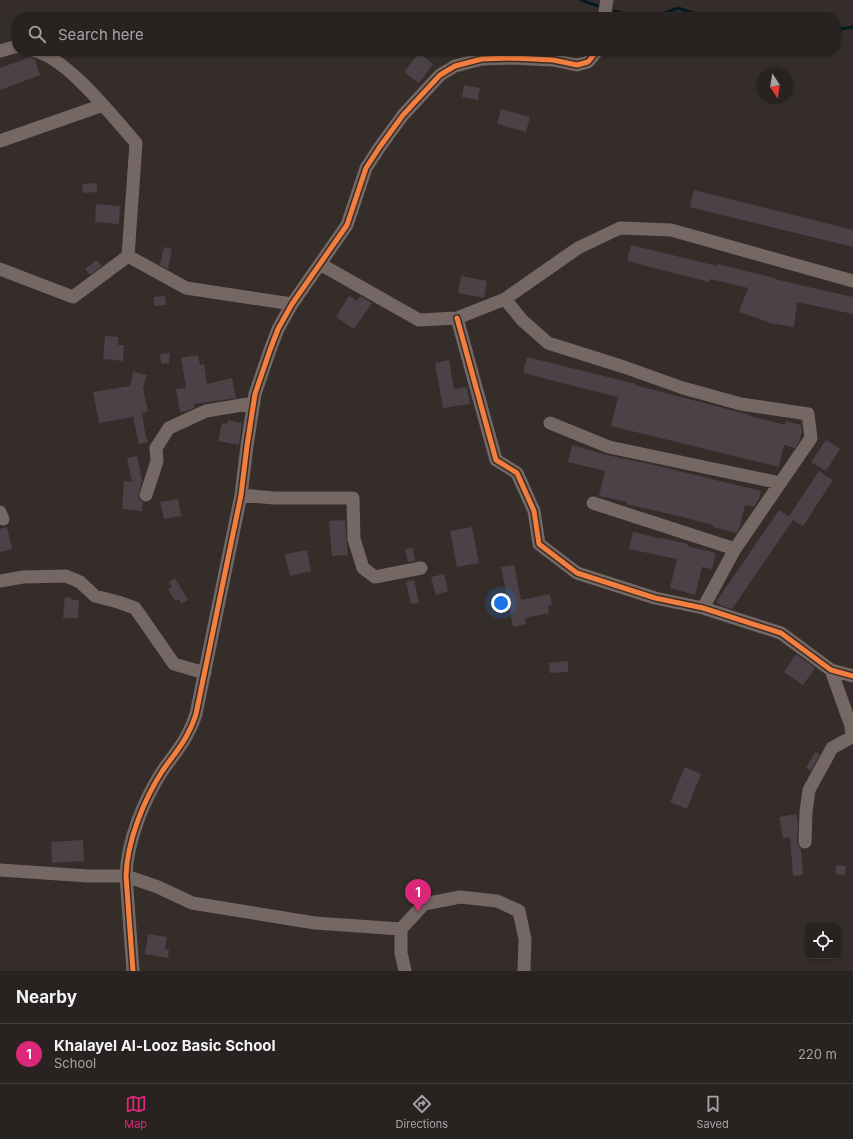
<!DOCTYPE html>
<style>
body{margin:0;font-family:Inter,sans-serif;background:#342f2d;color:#f1f3f6}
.controls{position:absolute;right:12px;bottom:12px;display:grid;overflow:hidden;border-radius:8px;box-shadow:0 1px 3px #0004}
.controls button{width:36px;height:36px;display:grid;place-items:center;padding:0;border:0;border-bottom:1px solid #443f3e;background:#282220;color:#f1f3f6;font:20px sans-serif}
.compass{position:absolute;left:757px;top:68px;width:36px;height:36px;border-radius:50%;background:#282220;box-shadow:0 1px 3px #0004;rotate:168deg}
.you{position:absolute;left:501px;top:603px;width:14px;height:14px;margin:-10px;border:3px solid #fff;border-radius:50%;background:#1a73e8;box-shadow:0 0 0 6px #1a73e833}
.badge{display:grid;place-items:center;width:26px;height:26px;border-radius:50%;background:#db2777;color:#fff;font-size:13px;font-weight:700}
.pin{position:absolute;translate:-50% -33px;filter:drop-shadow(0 1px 2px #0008)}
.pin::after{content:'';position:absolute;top:21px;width:14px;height:12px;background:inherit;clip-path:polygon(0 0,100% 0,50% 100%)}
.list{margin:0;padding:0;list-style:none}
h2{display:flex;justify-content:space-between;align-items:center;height:52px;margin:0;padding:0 16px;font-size:17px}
h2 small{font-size:13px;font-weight:400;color:#a5a4a5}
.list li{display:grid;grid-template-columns:26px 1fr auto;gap:12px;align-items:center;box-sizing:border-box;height:60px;padding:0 16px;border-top:1px solid #443f3e}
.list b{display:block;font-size:15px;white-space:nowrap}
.list p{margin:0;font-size:13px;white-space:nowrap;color:#a5a4a5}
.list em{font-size:13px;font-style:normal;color:#a5a4a5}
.icon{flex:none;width:22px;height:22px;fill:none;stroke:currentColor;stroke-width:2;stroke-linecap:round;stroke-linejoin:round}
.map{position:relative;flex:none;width:853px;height:971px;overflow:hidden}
.search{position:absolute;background:#282220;box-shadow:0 1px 3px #0004;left:12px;right:12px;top:12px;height:44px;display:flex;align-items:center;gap:10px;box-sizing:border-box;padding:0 14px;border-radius:16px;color:#a5a4a5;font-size:15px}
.sheet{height:112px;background:#282220}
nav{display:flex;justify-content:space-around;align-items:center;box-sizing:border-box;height:56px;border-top:1px solid #443f3e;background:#282220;font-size:11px;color:#a5a4a5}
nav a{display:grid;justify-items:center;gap:2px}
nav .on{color:#db2777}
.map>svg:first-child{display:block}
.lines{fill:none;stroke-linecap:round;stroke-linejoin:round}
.stream{stroke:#051a23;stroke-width:3}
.building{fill:#4a4247}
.minor{stroke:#756763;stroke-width:13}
.cycleway-casing{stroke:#392c25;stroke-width:8}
.cycleway{stroke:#f27e40;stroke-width:5}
</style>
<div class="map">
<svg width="853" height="971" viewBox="0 0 853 971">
<rect width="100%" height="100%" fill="#352d2a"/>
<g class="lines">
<path class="stream" d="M581 0 598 6
M615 11 633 17
M654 17 678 8 705 17
M836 30 853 27"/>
</g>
<path class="building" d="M419 53 433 64 419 83 404 72Z
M30 57 35 60 40 75 0 90V68Z
M464 85 480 88 478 100 462 97Z
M501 109 530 117 526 132 497 124Z
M97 183V192L83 193 82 184Z
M694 190 853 230V247L690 207Z
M96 204 120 206 119 224 95 222Z
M631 245 717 266V264L775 278V279L804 286 853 297V314L797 302 794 327 768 323V322L739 312 748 288 710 279 709 282 627 261Z
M164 247 172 249 168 269 160 265Z
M97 260 102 266 90 275 85 269Z
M461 276 487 281 484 298 458 293Z
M165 296 166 305 154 306V297Z
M349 296 357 301 360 296 372 303 354 329 336 317Z
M105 336 118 337V345H124L123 361 103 359Z
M170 353 169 363 161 364 160 354Z
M198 355 200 365 204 364 207 384 232 378 236 398 194 404 195 407 187 411 180 412 176 389 186 388 181 358Z
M527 357 636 384 635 385 750 415V416L785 425 786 421 801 425 802 430 799 442 795 448 784 445 779 467 611 426 618 397 523 373Z
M449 360 454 389 467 387 470 404 443 408 435 363Z
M133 372 147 375 143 388 148 412 142 413 145 432 148 442 139 444 133 417 99 423 93 392 130 386Z
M228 420 242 423 239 445 218 441 222 423 227 424Z
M826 440 840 449 826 471 811 462Z
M572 445 607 455 654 465 761 491 759 499 754 507 745 505 739 529 737 533 713 527V525L683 517 626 504 627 502 599 496 605 471 568 462Z
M137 456 142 481 138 496 140 500 143 502 142 511 122 509 124 481 132 482 127 458Z
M819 471 833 480 803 526 793 520 732 609 722 606 716 602 779 510 789 516Z
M178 499 181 516 164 519 160 502Z
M345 520 348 555 332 556 329 521Z
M7 527 12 549 0 552V529Z
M472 527 479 563 457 567 450 531Z
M633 532 662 539V538L688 544 687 546 716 553 712 569 702 567 695 595 670 588 677 559 629 549Z
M413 548 415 561 408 562 405 549Z
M307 550 311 571 290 576 285 554Z
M514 565 521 600 550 594 552 605 548 606 549 613 525 618 526 624 513 627 501 567Z
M444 574 448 591 436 595 431 577Z
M175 578 188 600 181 604 179 599 175 601 168 589 172 587 169 582Z
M414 580 419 603 411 604 406 582Z
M65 597 72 598V600H79L78 618H63Z
M796 654 815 668 803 685 784 672Z
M568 661V672L550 673 549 663Z
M815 752 820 754 811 771 806 768Z
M685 767 701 774 687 809 670 802Z
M796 814 798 822 797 842 798 846 801 849 803 875 793 876 790 837 783 838 779 817Z
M83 840 84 861 52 863 51 842Z
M837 865 846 866 845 875 835 874Z
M148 934 167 937 165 949 169 950 168 958 145 954Z"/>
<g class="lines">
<path class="minor" d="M604 17 607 0
M0 51 14 47H17
M35 51C67 58 114 118 136 143L128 256
M0 141 103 105
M320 264 419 320 457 318 505 299 578 248 620 228 671 230 853 281
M0 269 73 297 128 256 186 288 292 304
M505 299 522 320 548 343 624 367 683 388 741 404 808 414 811 438 735 549 703 608
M457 318 496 460 517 473 534 511 539 544 577 573 655 598 703 608 781 633 831 670 853 676
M550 423 609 447 780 483
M146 495 157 461 156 448 169 428 206 411 254 403
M241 495 274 498H353L354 539 363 568 375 577 421 568
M593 503 735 549
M0 512 3 519
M0 581 23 577 66 576 80 582 95 596 118 602 135 608 174 664 205 673
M805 842 806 812 809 790 832 748 852 737 851 726 831 670
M0 870 88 876H126L158 887 192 903 315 923 401 929
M133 971 126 876C127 841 144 799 163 770 172 757 183 745 189 731 192 726 194 720 196 714L241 495 247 446 255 394 270 350 278 329 292 304 347 225 366 168 379 148 403 115 440 75 455 66 482 59 512 58 553 60 577 65 588 62 597 51
M405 971 401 953V929L424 904 460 897 497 901 519 911 525 939 524 971"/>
<defs>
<path id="cycleway" d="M457 318 496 460 517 473 534 511 539 544 577 573 655 598 703 608 781 633 831 670 853 676
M133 971 126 876C127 841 144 799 163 770 172 757 183 745 189 731 192 726 194 720 196 714L241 495 247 446 255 394 270 350 278 329 292 304 347 225 366 168 379 148 403 115 440 75 455 66 482 59 512 58 553 60 577 65 588 62 597 51"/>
</defs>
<use href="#cycleway" class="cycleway-casing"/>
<use href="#cycleway" class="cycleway"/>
</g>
</svg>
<div class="controls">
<button><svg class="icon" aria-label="locate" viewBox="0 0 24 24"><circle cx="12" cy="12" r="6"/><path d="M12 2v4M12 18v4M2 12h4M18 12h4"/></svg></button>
</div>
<svg class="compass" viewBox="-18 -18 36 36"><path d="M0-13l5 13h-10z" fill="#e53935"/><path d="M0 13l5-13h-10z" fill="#a5a4a5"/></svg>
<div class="you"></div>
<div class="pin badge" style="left:418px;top:912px">1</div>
<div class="search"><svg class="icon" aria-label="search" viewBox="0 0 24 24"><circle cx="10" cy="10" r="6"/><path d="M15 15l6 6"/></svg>Search here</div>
</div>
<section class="sheet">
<h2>Nearby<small></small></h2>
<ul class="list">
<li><span class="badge">1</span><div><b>Khalayel Al-Looz Basic School</b><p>School</p></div><em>220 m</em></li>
</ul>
</section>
<nav>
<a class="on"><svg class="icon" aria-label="map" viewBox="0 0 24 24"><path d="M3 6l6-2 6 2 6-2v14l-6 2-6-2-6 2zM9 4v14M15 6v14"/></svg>Map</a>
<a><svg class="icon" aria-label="directions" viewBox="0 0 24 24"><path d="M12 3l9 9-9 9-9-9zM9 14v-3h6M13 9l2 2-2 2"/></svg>Directions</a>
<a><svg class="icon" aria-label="saved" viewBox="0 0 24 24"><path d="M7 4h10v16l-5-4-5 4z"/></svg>Saved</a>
</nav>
